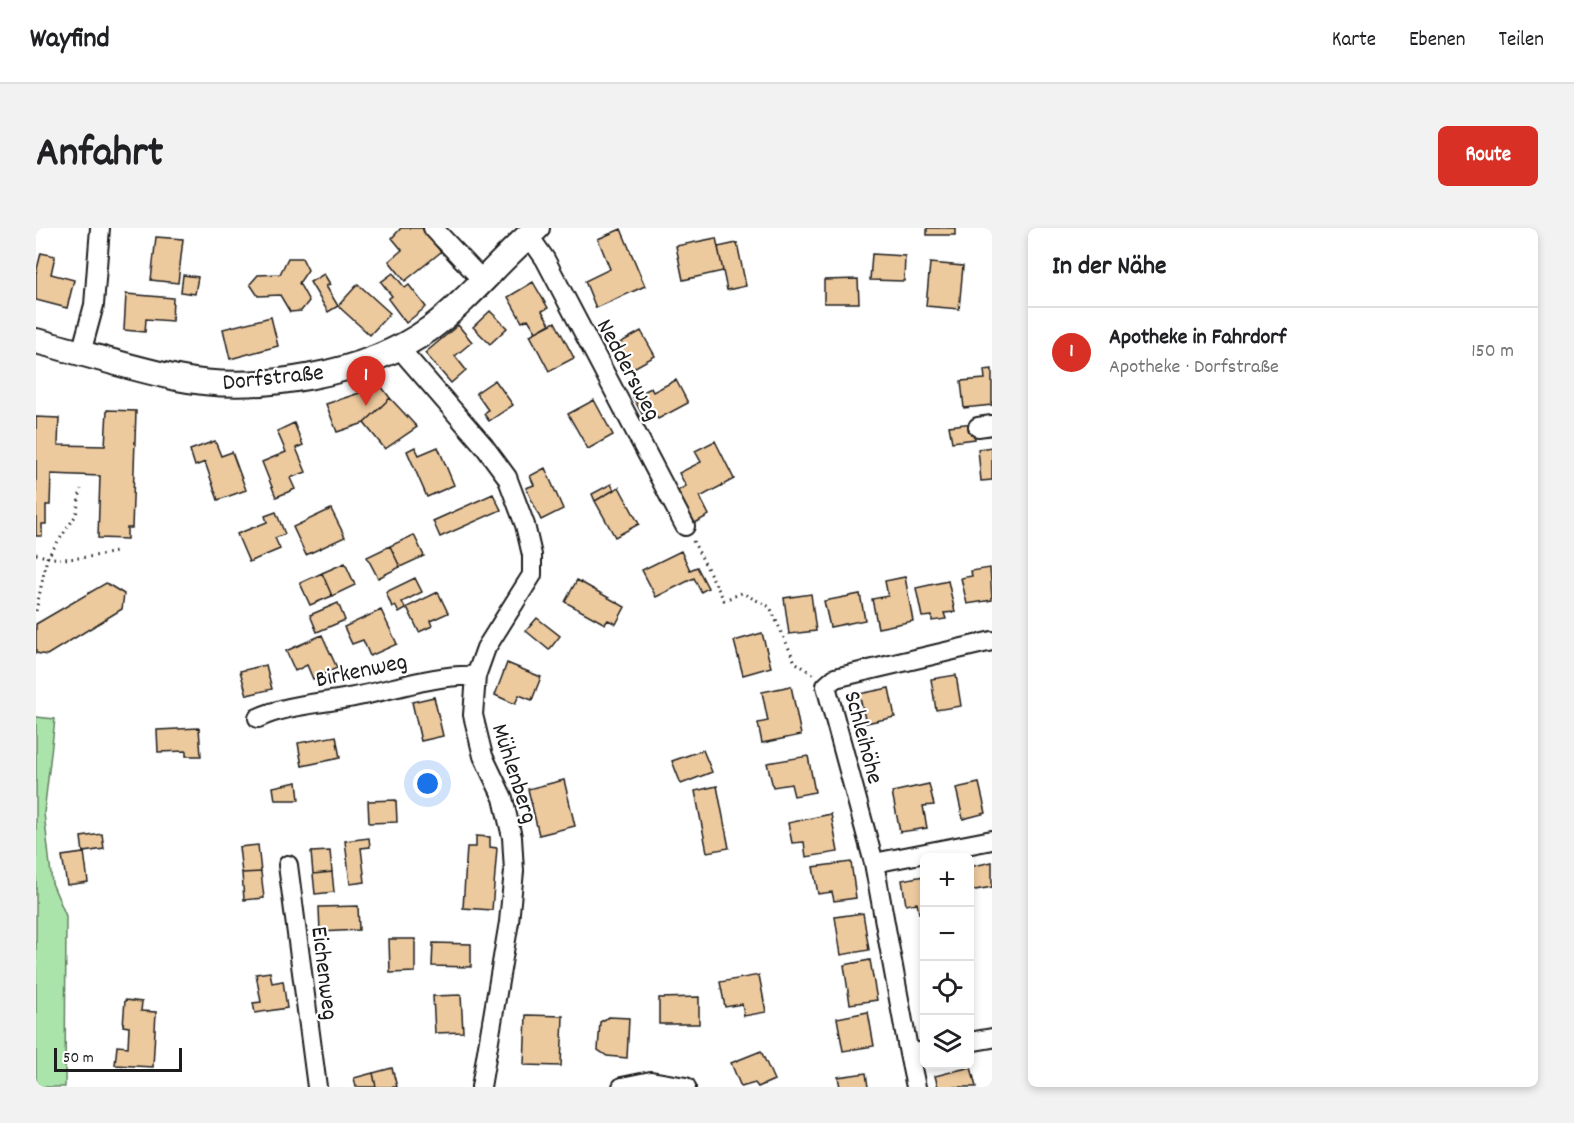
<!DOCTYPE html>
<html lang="de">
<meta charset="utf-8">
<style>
body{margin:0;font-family:Dekko,sans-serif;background:#f2f2f2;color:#202124}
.controls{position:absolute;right:18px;bottom:18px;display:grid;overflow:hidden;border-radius:9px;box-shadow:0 3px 9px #0003}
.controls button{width:54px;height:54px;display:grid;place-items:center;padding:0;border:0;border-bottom:2px solid #e0e0e0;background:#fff;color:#202124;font:30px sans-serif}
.scale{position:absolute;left:18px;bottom:15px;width:128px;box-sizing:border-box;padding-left:6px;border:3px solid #1c1c1c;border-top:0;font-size:16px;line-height:21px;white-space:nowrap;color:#1c1c1c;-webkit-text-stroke:4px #fff;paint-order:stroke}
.you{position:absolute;left:392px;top:556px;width:21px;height:21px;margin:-15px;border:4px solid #fff;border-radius:50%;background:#1a73e8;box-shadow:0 0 0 9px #1a73e833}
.badge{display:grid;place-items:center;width:39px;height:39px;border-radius:50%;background:#d93025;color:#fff;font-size:20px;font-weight:700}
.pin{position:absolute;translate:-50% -50px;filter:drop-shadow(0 2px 3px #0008)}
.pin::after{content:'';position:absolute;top:32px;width:21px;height:18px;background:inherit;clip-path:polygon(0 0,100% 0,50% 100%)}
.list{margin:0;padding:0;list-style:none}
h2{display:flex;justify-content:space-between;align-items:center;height:78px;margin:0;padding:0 24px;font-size:26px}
h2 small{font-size:20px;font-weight:400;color:#757577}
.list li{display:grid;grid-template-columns:39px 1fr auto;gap:18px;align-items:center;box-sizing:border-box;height:90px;padding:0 24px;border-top:2px solid #e0e0e0}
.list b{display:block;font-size:22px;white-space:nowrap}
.list p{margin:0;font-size:20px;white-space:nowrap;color:#757577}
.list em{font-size:20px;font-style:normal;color:#757577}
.icon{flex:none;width:33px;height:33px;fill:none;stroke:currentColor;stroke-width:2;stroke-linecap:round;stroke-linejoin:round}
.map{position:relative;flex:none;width:956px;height:859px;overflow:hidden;border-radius:9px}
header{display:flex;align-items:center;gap:36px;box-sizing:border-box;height:84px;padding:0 30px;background:#fff;border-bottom:2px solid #e0e0e0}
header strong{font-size:28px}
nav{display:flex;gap:33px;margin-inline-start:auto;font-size:21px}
.intro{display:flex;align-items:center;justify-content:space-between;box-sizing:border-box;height:144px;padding:0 36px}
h1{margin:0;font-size:42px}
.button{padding:15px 27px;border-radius:9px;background:#d93025;color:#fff;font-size:21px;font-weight:700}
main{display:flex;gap:36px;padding:0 36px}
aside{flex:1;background:#fff;border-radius:9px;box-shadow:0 3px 9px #0003}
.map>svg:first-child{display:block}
.green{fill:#aae4aa;stroke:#638063;stroke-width:1.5}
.building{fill:#edc99e;stroke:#1c1c1c;stroke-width:1.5}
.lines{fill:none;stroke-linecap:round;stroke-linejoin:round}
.minor-casing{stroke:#1c1c1c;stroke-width:22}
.tertiary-casing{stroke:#1c1c1c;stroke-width:28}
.path{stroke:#1c1c1c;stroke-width:3;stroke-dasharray:1.5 4.5;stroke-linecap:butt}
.minor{stroke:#fff;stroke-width:18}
.tertiary{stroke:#fff;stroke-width:24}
.labels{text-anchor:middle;stroke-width:4.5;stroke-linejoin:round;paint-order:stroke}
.street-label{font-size:24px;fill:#1c1c1c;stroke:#fff}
</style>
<header>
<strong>Wayfind</strong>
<nav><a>Karte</a><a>Ebenen</a><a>Teilen</a></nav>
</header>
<div class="intro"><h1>Anfahrt</h1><a class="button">Route</a></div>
<main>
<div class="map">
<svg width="956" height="859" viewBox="0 0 956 859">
<rect width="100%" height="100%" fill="#fff"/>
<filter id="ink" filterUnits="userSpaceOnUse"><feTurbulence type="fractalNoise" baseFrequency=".0167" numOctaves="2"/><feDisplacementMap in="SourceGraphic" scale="12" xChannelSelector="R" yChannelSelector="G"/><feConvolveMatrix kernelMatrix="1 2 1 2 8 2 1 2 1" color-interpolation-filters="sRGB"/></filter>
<g filter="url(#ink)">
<path class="green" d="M0 489 19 491 8 585 16 655 30 688 29 859H0Z"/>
<path class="building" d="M365 0H386L405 24 369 53 353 33 366 22 356 10Z
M891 0H919V7H891Z
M585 1 609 58 560 80 549 53 574 41 562 11Z
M120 9 147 11 142 55 115 52Z
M680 10 687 43 647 52 640 18Z
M701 15 710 58 691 62 682 19Z
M5 25 19 28 15 46 38 52 31 80 0 72V45Z
M836 26 869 28 868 53 834 52Z
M252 30H266L272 42 263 55 273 73 265 83 254 84 244 67 222 68 214 56 222 47 244 46Z
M894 35 927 38 923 81 890 78Z
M357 45 369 60 373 57 390 79 370 95 352 71 356 68 345 54Z
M288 46 294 56 290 58 302 78 292 84 274 54Z
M147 47 162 49 159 66 145 64Z
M822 51 823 75H788V52Z
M497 54 512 80 506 83 514 96 500 104 492 91 486 94 472 69Z
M322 56 354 85 334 107 302 78Z
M90 66 137 70 136 93 110 91 109 104 88 102Z
M454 83 471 100 454 116 437 99Z
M235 89 242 118 194 131 187 101Z
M519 94 538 130 513 143 494 107Z
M422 97 436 114 419 128 430 142 415 155 389 125Z
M605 103 619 128 594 142 580 117Z
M956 141V177L928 180 925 153 949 151 948 142Z
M459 152 477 177 453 193 448 186 452 182 440 165Z
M640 152 652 175 622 191 616 180 606 186 597 169 615 160 617 164Z
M345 158 354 170 328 195 301 204 290 176Z
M354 170 381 199 349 221 328 195Z
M558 172 577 207 552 221 532 186Z
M71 182 100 183 96 300H91V311L62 310 64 248 15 246 14 277H10V296H6V308H0V189L23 190 22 217 69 218Z
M258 195 267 217 260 220 270 244 254 250 259 261 240 269 226 234 250 224 241 203Z
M937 195 939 211 916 214 913 198Z
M179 213 185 228 196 224 210 262 182 272 169 234 159 238 154 222Z
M679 213 698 251 664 269 673 287 659 295 641 263 650 258 643 245 665 234 659 223Z
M379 219 383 227 402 219 418 257 391 269 371 223Z
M956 219V252L945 253 942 221Z
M509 240 527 281 505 292 490 260 498 257 494 248Z
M575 256 578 262 559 273 556 266Z
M583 259 603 296 579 309 559 273Z
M457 266 465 282 404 309 397 293Z
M295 281 309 309 270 327 257 299Z
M240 284 249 306 239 310 244 321 213 334 201 306 231 294 229 288Z
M378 307 388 328 364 339 354 318Z
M354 318 364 339 342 350 331 329Z
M645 323 654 342 661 339 672 360 665 364 658 350 620 369 606 342Z
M309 335 319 357 296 368 286 345Z
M954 340 956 372 931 376 925 350 936 348 935 343Z
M286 345 296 368 274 377 264 355Z
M869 349 877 393 842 400 836 371 852 368 849 353Z
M379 350 386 364 366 374 370 381 363 385 359 377 356 379 350 364Z
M541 352 589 379 580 396 572 392 569 396 529 374Z
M912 353 919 384 908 385 910 391 896 393V388L886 389 880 360Z
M70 355 88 366 86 381 11 427 0 425V396Z
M402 364 412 385 394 393 396 398 383 404 371 379Z
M775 366 780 403 753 406 748 370Z
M824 366 829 392 794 399 788 373Z
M302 375 309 392 281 404 274 387Z
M345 382 361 416 334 428 327 412 316 416 308 399Z
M501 390 524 408 513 422 490 403Z
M726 405 735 439 707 447 698 413Z
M286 407 301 440 277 451 271 437 259 443 250 423Z
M471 435 505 449 496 472 483 467 479 476 459 467Z
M230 437 236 461 211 467 204 443Z
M920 447 925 478 900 482 895 451Z
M755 458 765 507 726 515 722 495 732 493 726 464Z
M853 460 859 489 830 495 823 466Z
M398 469 407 508 385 513 376 474Z
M163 500 165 528H150V523L122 524 121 502Z
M300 508 304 530 266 538 262 515Z
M667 522 676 544 645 556 636 533Z
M772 528 779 564 758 568 755 556 737 559 731 535Z
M528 552 539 598 503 607 492 561Z
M261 554 263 572H239L237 559Z
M943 555 950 585 927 591 920 560Z
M893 556 898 577 887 578 891 600 864 604 856 564Z
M681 558 693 620 671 624 659 563Z
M360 572 361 594 333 595 332 573Z
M795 586 802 624 770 629 768 614 756 615 752 595Z
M66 606 68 621 48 624 52 654 31 657 26 628 47 625 45 609Z
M440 608 454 609V619L461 620 456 682 427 680 431 619H440Z
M333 610 334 619 325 620 329 654 314 656 309 613Z
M222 617 225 644 206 645 203 619Z
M294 623 296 644 277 646 275 624Z
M815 634 820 670 798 673 796 664 782 666 777 639Z
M956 634V659L933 663V639Z
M225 644 228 670 208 672 206 645Z
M296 644 298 664 279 666 277 646Z
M888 648V684L883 685 881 675 870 677 866 652Z
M322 678 323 702 284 704 283 679Z
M827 685 833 722 805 727 799 689Z
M353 711H379V744L354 745Z
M397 715 435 716V739L396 738Z
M834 732 841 772 814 776 808 737Z
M234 744 236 755 247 753 251 780 219 785 217 775 225 774 220 746Z
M723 747 730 784 708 788 706 776 689 779 684 754Z
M425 767 427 804 399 805 397 768Z
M663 769V796H623V770Z
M89 772 106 774 105 783 120 784 117 839 79 837 81 818 92 819 93 799 87 798Z
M832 784 838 818 807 823 801 790Z
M490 787 527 788 525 838 488 837Z
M573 789 593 790 591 830 571 828 562 822 564 794Z
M725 823 738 852 722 859 719 855 705 859 695 835Z
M935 839 940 859H902L899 848Z
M356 840 361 859H340L337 845Z
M337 845 340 859H320L318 850Z
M830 845 832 859H804L802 849Z"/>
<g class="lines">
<defs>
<path id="minor" d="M397 0 447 53
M493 8 509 31 649 298
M364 121 448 218 471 249 489 297 496 327V347L450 420 440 448 437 487 447 528 467 570 476 609 478 643 473 694 445 859
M45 125 58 77 64 0
M942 199 956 197
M222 490C250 477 282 476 312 470 355 463 396 446 440 448
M838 635 790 458 799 450 956 413
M252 637 281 859
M933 814 956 810
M873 826 838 635 956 612
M586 859 615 853 650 859
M880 859 873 826 888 823"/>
<path id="tertiary" d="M0 113C47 125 94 140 141 150 219 166 331 147 395 100 434 71 464 31 501 0"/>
</defs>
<use href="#minor" class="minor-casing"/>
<use href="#tertiary" class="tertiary-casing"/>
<path class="path" d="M657 313 688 372 706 365 734 379 759 434 778 447
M0 326C25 335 54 329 80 324
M0 383 11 330 40 287 45 261"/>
<use href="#minor" class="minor"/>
<use href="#tertiary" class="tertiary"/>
</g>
</g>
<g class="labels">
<g class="street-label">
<text transform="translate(594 141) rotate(62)" y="8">Neddersweg</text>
<text transform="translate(237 148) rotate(-6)" y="8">Dorfstraße</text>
<text transform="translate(325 441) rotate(-12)" y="8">Birkenweg</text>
<text transform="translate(829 509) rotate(75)" y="8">Schleihöhe</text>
<text transform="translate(480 545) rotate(72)" y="8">Mühlenberg</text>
<text transform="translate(290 745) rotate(83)" y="8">Eichenweg</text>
</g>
</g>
</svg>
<div class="controls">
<button>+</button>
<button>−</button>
<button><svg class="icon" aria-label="locate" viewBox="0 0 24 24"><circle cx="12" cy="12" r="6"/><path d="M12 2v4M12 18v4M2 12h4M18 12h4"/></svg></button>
<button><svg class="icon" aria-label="layers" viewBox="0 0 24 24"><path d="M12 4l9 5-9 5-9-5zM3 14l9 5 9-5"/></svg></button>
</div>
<div class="scale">50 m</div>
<div class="you"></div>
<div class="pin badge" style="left:330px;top:178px">1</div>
</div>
<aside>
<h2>In der Nähe<small></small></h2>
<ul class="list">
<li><span class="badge">1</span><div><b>Apotheke in Fahrdorf</b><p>Apotheke · Dorfstraße</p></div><em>150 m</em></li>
</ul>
</aside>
</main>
